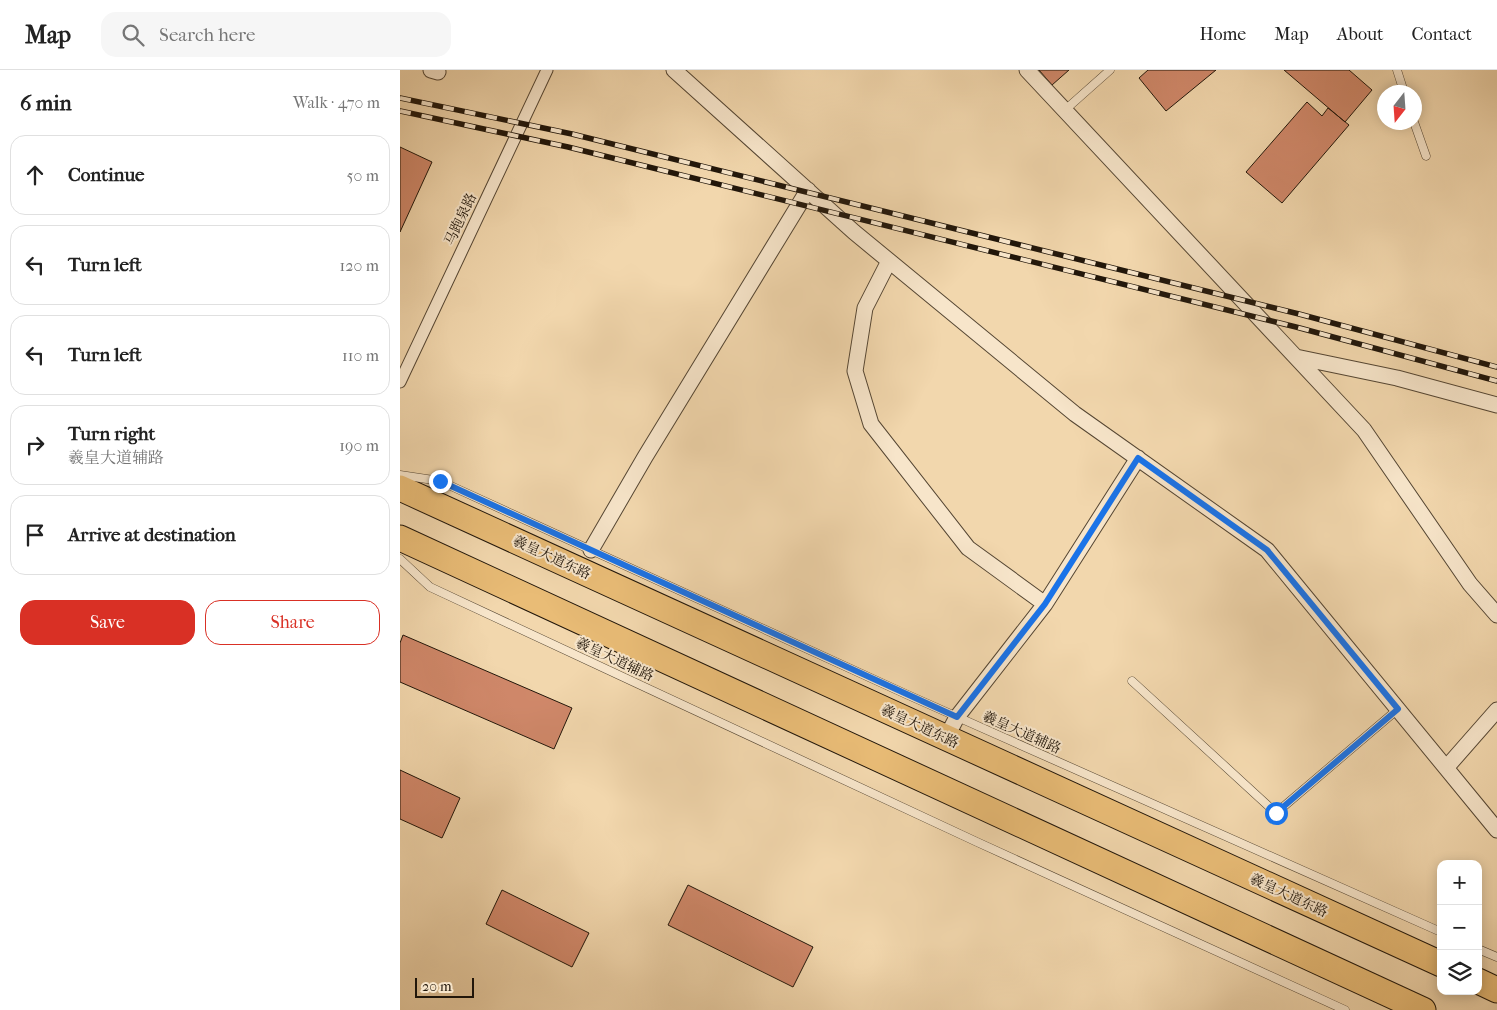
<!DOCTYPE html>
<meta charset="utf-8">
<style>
body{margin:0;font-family:"IM FELL French Canon","Noto Serif SC",serif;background:#f6f6f6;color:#222}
.controls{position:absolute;right:15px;bottom:15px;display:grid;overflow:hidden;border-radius:10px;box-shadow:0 2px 12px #0003}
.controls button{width:45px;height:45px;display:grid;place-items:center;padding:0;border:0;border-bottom:1px solid #e0e0e0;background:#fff;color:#222;font:25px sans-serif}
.compass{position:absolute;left:977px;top:15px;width:45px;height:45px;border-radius:50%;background:#fff;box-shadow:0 2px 12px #0003;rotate:197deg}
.scale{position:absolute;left:15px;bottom:12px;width:59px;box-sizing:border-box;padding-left:5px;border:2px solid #21160a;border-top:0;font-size:14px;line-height:18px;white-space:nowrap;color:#21160a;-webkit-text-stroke:4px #f7e5ca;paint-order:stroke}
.stop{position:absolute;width:15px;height:15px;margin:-11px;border:4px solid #1a73e8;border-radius:50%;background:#fff}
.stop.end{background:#1a73e8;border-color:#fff;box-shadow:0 1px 5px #0008}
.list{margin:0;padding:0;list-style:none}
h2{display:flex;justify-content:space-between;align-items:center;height:65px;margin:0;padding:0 20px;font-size:21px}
h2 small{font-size:16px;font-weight:400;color:#767676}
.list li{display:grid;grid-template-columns:32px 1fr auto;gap:15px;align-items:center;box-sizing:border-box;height:80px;margin:0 10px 10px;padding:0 10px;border:1px solid #e0e0e0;border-radius:15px}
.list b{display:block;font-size:19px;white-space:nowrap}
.list p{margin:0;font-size:16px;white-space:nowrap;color:#767676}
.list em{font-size:16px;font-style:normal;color:#767676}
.actions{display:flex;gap:10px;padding:15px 20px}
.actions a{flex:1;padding:11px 0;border:1px solid #d93025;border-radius:15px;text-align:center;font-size:18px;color:#d93025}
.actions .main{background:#d93025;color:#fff}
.icon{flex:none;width:28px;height:28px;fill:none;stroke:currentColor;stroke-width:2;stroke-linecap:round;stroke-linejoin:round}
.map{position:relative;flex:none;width:1097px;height:940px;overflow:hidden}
header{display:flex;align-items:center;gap:30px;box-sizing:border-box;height:70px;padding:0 25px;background:#fff;border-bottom:1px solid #e0e0e0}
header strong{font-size:24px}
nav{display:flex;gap:28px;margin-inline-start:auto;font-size:18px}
.search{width:350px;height:45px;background:#f6f6f6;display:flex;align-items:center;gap:12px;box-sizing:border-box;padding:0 18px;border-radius:15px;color:#767676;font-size:19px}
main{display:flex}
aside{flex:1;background:#fff}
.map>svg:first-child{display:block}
.building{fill:#d0886a;stroke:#21160a}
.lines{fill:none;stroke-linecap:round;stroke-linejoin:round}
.service-casing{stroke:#554633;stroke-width:9}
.pedestrian-casing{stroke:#554633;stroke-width:13}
.minor-casing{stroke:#554633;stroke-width:17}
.primary-casing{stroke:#21160a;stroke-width:27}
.service{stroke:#f7e5ca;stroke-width:8}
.pedestrian{stroke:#f7e5ca;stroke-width:11}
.minor{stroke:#f7e5ca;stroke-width:15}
.primary{stroke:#e9bc76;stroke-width:25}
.rail-casing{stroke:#21160a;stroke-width:5.5}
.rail{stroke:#f7e5ca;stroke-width:4;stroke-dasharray:11;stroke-linecap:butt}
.route{stroke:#1a73e8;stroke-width:6}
.labels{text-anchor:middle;stroke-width:4;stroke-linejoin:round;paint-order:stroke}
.street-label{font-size:14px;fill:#21160a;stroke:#f7e5ca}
</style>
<header>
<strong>Map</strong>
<div class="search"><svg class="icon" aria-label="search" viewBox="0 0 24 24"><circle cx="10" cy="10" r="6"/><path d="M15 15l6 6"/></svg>Search here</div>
<nav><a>Home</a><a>Map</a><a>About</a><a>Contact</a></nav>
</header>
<main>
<aside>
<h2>6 min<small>Walk · 470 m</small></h2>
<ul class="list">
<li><svg class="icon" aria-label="ahead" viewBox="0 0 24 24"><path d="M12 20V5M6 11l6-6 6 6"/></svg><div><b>Continue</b></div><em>50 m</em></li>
<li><svg class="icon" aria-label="left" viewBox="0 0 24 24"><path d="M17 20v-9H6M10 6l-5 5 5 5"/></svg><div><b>Turn left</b></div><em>120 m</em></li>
<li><svg class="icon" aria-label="left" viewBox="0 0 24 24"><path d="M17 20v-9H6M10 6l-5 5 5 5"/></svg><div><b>Turn left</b></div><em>110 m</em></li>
<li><svg class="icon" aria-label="right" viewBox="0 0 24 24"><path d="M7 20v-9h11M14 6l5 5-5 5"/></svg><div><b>Turn right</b><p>羲皇大道辅路</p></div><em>190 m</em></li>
<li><svg class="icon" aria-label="arrive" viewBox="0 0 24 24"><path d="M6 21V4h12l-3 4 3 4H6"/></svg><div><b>Arrive at destination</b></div></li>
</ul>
<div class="actions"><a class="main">Save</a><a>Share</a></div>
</aside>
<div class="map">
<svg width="1097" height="940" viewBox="0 0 1097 940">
<rect width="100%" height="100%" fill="#f2d7ad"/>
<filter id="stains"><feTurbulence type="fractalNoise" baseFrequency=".004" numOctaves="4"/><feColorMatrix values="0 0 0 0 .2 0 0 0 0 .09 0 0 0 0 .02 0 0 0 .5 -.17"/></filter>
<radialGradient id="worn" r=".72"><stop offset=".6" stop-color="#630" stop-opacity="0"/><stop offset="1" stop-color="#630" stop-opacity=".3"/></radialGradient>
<path class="building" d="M639 0H669L652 15Z
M748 0H816L766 41 739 8Z
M884 0H949L972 20 945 52Z
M907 32 922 46 928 38 949 55 882 133 846 102Z
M0 77 32 92 0 162Z
M3 565 172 638 154 679 0 612V573Z
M0 700 60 728 42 768 0 749Z
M288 815 413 877 393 917 268 855Z
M102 820 189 863 172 897 86 854Z"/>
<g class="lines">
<defs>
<path id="service" d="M997 0 1004 22
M665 40 710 0
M1014 52 1026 86
M0 405 40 411 508 625 1041 862
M0 489 30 517 577 772 945 940
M732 611 876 743 998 639
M1078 879 1097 887"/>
<path id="pedestrian" d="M0 312 147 0"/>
<path id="minor" d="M31 0 38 2
M274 0 454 162 675 344 867 480 1097 760
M627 0 964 360 1070 514 1097 545
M489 191 465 238 455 301 471 354 568 478 645 534
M896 287 997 308 1097 335
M191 480 245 387 408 120
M546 668 557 647 645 534 738 388
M1046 698 1097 640"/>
<path id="primary" d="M0 418 1041 894
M0 468 1023 940
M1078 911 1097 920"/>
</defs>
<use href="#service" class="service-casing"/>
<use href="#pedestrian" class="pedestrian-casing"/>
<use href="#minor" class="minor-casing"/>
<use href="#primary" class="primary-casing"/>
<use href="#service" class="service"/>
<use href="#pedestrian" class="pedestrian"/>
<use href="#minor" class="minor"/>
<use href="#primary" class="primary"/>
<defs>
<path id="rail" d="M0 28 172 64 899 244 1097 297
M0 41 168 77 896 257 1097 311"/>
</defs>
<use href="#rail" class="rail-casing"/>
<use href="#rail" class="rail"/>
</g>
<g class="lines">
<path class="route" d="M40 411 557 647 645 534 738 388 867 480 998 639 876 743"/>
</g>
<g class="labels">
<g class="street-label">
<text transform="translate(60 149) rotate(-65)" y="5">马跑泉路</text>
<text transform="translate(152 487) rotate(25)" y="5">羲皇大道东路</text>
<text transform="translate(215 589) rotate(25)" y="5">羲皇大道辅路</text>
<text transform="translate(520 656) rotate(25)" y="5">羲皇大道东路</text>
<text transform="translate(622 662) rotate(24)" y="5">羲皇大道辅路</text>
<text transform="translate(889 825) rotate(25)" y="5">羲皇大道东路</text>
</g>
</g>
<rect width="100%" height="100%" filter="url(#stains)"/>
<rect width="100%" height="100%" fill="url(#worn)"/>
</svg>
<div class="controls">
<button>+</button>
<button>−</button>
<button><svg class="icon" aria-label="layers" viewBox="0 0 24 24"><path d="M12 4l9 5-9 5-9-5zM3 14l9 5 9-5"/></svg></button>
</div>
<svg class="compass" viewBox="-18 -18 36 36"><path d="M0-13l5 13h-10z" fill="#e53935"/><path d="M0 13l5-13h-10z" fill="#767676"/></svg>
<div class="scale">20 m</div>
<div class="stop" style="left:876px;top:743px"></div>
<div class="stop end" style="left:40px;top:411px"></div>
</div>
</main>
